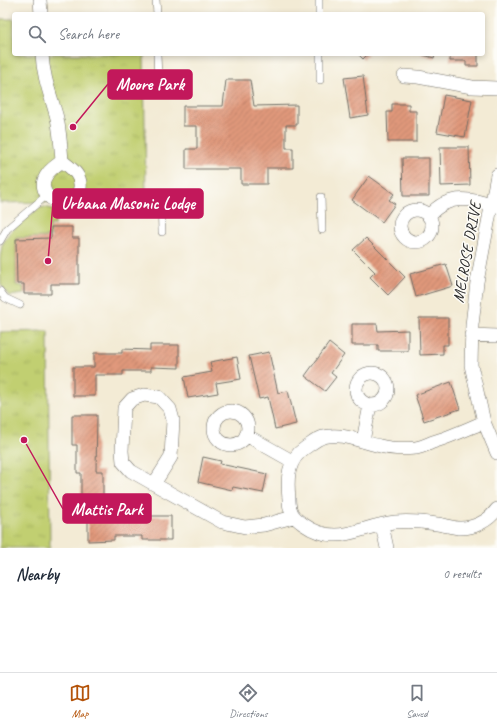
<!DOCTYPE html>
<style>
body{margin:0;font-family:Caveat,sans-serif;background:#f6f6f7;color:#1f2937}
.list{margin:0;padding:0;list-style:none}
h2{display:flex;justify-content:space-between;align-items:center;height:52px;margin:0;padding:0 16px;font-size:17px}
h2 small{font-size:13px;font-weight:400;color:#747a83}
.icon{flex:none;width:22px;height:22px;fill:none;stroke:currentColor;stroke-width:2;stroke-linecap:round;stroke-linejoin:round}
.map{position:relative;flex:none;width:497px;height:548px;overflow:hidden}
.search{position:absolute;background:#fff;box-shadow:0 2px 6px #0003;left:12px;right:12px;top:12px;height:44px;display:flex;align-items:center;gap:10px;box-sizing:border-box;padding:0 14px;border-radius:4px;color:#747a83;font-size:15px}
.sheet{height:124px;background:#fff}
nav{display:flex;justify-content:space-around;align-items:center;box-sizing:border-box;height:56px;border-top:1px solid #e0e1e3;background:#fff;font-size:11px;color:#747a83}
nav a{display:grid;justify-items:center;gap:2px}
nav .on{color:#b45309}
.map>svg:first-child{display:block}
.grass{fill:#c1cf71;stroke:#767d4e}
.park{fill:url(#park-tufts);stroke:#767d4e}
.building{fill:url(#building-hatch)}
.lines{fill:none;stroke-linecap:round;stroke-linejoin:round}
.lane-casing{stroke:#716e66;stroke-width:8}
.street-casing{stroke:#716e66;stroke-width:14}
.lane{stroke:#fff;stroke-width:7}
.street{stroke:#fff;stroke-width:13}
.labels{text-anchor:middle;stroke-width:3;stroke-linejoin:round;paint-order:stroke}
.street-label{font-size:16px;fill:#2b2b2b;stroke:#fdfcf7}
.leader{fill:none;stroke:#c2185b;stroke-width:1.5}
.callout-dot{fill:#c2185b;stroke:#fdfcf7;stroke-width:1.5}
.callout{fill:#c2185b;stroke:#c2185b;stroke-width:1.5}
.callout-label{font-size:17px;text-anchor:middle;font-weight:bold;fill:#fff}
</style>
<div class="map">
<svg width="497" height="548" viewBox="0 0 497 548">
<defs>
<pattern id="park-tufts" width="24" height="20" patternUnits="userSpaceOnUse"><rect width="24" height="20" fill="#c1cf71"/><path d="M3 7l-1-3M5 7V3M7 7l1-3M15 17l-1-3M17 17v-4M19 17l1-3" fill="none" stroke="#a6b262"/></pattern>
<pattern id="building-hatch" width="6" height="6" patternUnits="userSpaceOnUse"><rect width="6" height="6" fill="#e0987b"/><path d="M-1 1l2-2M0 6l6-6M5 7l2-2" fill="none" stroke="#b67c65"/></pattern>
</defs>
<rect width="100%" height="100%" fill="#fdfcf7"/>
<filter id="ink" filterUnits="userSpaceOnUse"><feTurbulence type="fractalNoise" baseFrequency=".025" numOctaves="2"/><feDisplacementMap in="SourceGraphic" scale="8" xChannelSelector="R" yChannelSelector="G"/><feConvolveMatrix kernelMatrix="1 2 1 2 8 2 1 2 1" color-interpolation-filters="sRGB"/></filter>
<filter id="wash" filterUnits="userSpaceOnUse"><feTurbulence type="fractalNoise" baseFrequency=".012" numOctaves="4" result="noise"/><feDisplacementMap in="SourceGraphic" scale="16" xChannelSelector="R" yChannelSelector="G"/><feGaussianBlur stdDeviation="0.9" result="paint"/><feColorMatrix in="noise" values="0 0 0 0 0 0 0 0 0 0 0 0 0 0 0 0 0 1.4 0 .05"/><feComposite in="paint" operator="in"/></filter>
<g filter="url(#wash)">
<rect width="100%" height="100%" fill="#f3ebd5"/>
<path class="grass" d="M45 207 55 210V225H50V237L16 238V285L23 286 24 294 9 296 1 285 0 259 2 245 10 232 39 208Z"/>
<path class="park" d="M0 19H14V54H144L146 200 0 203Z
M48 331 50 548H0V332Z"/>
<g id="blocks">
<path class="building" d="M358 54H368L363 59Z
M420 54H435L434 58Z
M450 54H478V66H466V61H450Z
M363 76 368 115 350 118 344 78Z
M226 80H250L254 106 297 105V125H286V148H293V168H267V184H241V169H186V149H197V126H183V106H223Z
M444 95 472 100 465 137 437 132Z
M392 104H409V111H416V142H388L387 112H392Z
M440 147H469L470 185 441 186Z
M402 158H429V196H403Z
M369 176 394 194 389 200 395 204 382 222 352 200Z
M51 227H72V238H79V284H51V294H24V284H17L16 239 51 238Z
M366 238 405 277 388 295 370 277 375 272 353 250Z
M446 264 453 286 416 297 410 274Z
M419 318H448V345H443V354L420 355Z
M352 324H377L378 331 408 330V351H378V345H352Z
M329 343 344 355 331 373 336 377 325 391 305 376Z
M150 345H179V368L151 367V371H123V375H95V396H73V367H94V353H122V349L150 350Z
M269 352 278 393 288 391 296 424 275 429 268 397 259 399 249 356Z
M237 357 241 379 216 383 218 393 188 398 184 377 212 372 210 362Z
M451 382 460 409 424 421 415 395Z
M72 415H97L96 471H103V500H81V473H77V445H72Z
M203 457 221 461 220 464 267 474 263 493 233 487 232 490 198 482Z
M113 513H143V516H171V540H142V536H114V540L88 541V518L112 517Z"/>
</g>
</g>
<g filter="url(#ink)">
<use href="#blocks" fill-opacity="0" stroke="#716e66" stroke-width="1"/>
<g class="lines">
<defs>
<path id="lane" d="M156 0 157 14
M319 0V14
M157 54 158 79
M320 54V80
M321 197 322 230
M74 198 81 207
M161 198 162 232
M0 241 7 229 47 195
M0 291 5 298 20 305"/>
<path id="street" d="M40 0 41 14
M42 54C43 77 51 96 57 118 60 132 61 147 62 161
M404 76 418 77 472 87 497 88
M62 161C71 168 82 175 80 188 74 217 29 197 48 173 52 168 57 165 62 161Z
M497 175 477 282 472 325 471 365 484 422 497 453
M400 226a16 16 0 1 1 32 0a16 16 0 1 1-32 0Z
M429 216C441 201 457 197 476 201 483 202 490 206 497 207
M471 335 497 336
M356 389a16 16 0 1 1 32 0a16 16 0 1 1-32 0Z
M214 428a17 17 0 1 1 34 0a17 17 0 1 1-34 0Z
M484 422C467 429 450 437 433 442 428 444 422 447 416 448 404 449 391 449 380 446 361 442 342 432 323 437 317 439 311 444 305 448 287 460 287 479 289 499 289 512 293 517 303 524 337 548 359 526 395 522 409 521 423 522 437 524 444 525 451 527 458 528 473 529 489 521 497 509
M246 435 292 461
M363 441 370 405
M154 484 171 457 173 420 170 409 159 397 144 395 132 399 124 408 122 451 123 462 131 471 154 484 222 522 245 527 264 525 293 517
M382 525 387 548"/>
</defs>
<use href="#lane" class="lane-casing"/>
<use href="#street" class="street-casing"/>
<use href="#lane" class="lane"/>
<use href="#street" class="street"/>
</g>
</g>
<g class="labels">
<g class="street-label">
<text transform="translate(466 252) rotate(-80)" y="6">MELROSE DRIVE</text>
</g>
</g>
<path class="leader" d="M73 127L108 84M48 261L53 203M24 440L63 509"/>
<g class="callout-dot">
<circle cx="73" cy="127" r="4"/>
<circle cx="48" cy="261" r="4"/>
<circle cx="24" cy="440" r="4"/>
</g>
<g class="callout">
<rect x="108" y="70" width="84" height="29" rx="4"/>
<rect x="53" y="189" width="150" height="29" rx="4"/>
<rect x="63" y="494" width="88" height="29" rx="4"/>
</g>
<g class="callout-label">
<text x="150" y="90">Moore Park</text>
<text x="128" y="209">Urbana Masonic Lodge</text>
<text x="107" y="515">Mattis Park</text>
</g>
</svg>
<div class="search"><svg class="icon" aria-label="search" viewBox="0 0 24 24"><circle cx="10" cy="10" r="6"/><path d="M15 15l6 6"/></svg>Search here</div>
</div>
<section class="sheet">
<h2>Nearby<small>0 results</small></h2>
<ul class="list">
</ul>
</section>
<nav>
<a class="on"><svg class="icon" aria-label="map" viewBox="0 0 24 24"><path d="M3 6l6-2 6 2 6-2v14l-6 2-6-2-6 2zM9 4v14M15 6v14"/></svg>Map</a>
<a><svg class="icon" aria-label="directions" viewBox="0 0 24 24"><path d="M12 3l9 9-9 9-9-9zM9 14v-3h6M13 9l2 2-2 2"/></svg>Directions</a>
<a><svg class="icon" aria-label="saved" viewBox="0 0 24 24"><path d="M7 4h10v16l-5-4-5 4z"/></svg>Saved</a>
</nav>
